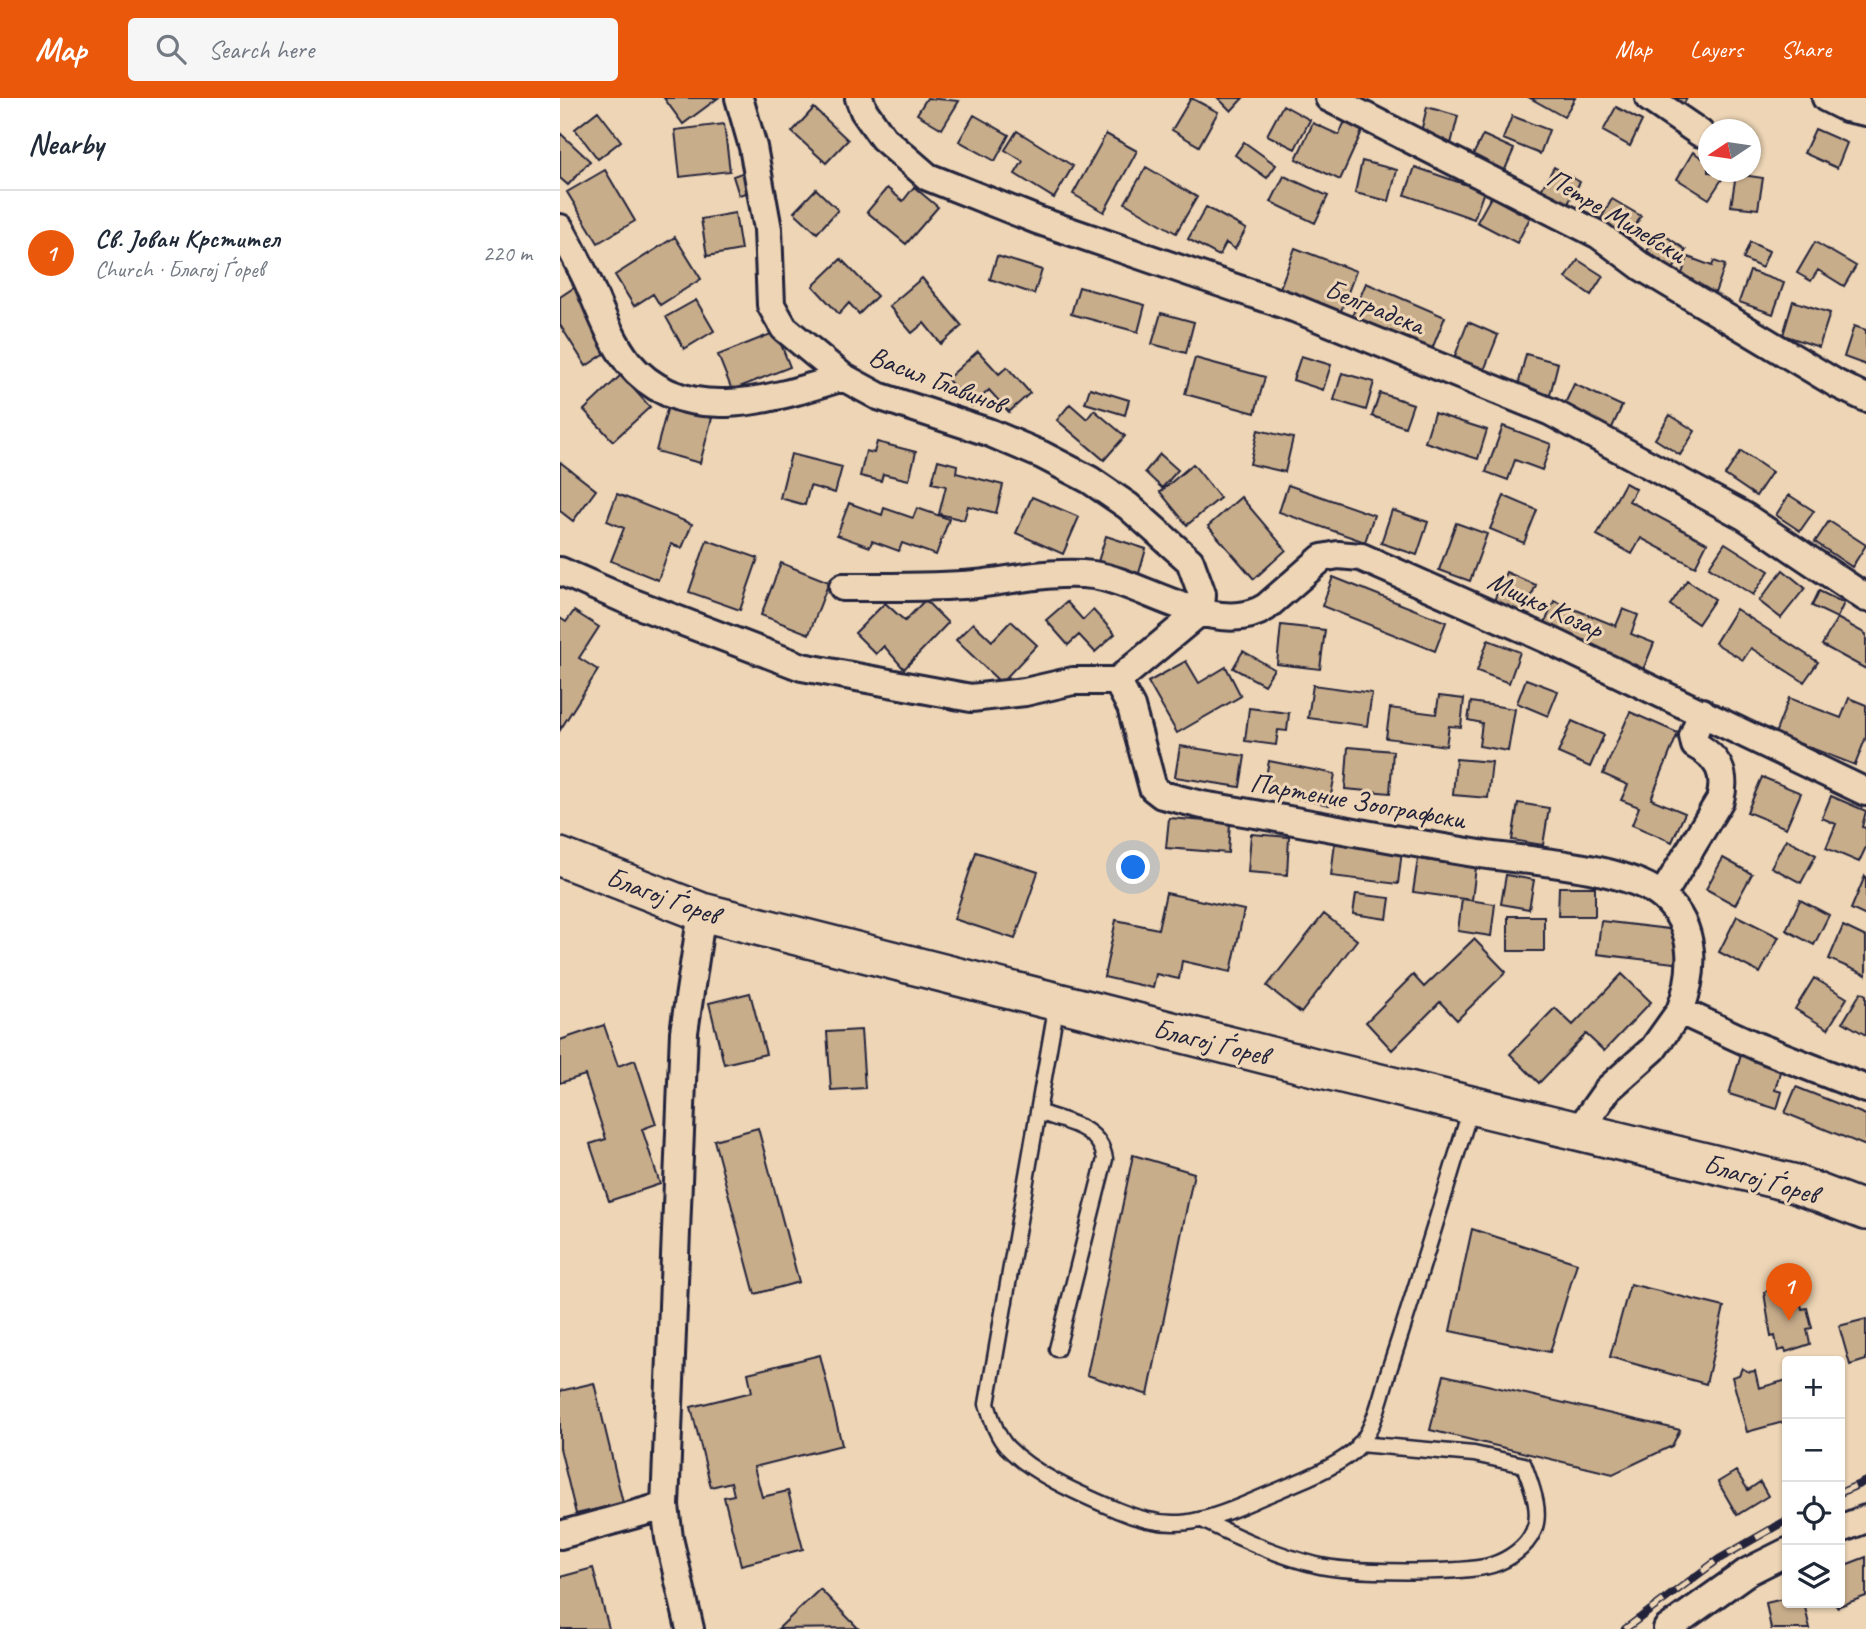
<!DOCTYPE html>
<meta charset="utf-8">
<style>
body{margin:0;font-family:Caveat,sans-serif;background:#f6f6f7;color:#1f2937}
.controls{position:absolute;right:21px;bottom:21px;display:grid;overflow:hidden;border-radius:7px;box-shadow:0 2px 5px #0004}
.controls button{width:63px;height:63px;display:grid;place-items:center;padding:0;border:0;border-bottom:2px solid #e0e1e3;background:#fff;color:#1f2937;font:35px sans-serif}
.compass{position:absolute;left:1138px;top:21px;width:63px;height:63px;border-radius:50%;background:#fff;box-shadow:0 2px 5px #0004;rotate:257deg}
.you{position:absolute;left:574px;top:770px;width:24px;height:24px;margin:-18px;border:5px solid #fff;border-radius:50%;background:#1a73e8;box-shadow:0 0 0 10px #1a73e833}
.badge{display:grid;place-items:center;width:46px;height:46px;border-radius:50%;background:#ea580c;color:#fff;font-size:23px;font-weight:700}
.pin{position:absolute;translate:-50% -58px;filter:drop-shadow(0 2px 4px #0008)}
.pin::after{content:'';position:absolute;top:37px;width:24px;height:21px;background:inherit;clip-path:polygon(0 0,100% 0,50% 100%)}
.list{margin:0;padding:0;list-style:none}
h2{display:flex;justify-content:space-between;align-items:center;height:91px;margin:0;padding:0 28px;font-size:30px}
h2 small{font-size:23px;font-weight:400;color:#747a83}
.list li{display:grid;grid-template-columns:46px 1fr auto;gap:21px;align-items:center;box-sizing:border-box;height:126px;padding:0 28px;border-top:2px solid #e0e1e3}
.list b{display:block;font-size:26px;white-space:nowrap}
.list p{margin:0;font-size:23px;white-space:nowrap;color:#747a83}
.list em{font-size:23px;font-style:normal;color:#747a83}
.icon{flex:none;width:38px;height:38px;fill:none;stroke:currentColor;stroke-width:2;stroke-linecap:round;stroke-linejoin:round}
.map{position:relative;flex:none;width:1306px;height:1531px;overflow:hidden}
header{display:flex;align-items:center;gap:42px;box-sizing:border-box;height:98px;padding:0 35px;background:#ea580c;color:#fff}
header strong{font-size:33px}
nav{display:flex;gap:38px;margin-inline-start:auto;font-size:24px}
.search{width:490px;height:63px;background:#f6f6f7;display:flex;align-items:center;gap:18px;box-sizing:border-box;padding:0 24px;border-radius:7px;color:#747a83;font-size:26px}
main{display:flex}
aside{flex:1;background:#fff}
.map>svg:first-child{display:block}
.building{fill:#c8ad8b;stroke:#22223b;stroke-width:2}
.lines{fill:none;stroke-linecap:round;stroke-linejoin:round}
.lane-casing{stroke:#22223b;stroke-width:19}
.street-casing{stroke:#22223b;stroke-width:32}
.secondary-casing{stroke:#22223b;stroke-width:42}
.lane{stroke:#edd5b5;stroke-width:14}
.street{stroke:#edd5b5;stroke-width:26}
.secondary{stroke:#edd5b5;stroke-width:37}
.rail-casing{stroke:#22223b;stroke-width:8}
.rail{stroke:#edd5b5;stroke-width:5;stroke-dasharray:16;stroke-linecap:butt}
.labels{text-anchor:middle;stroke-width:6;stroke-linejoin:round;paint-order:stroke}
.street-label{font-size:28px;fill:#22223b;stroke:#edd5b5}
</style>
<header>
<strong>Map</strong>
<div class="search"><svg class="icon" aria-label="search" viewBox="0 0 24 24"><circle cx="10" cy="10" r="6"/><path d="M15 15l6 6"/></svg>Search here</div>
<nav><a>Map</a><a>Layers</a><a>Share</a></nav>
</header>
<main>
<aside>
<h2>Nearby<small></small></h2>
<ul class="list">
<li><span class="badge">1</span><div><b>Св. Јован Крстител</b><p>Church · Благој Ѓорев</p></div><em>220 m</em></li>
</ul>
</aside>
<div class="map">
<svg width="1306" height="1531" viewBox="0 0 1306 1531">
<rect width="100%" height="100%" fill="#edd5b5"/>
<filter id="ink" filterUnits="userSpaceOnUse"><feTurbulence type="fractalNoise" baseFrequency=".0143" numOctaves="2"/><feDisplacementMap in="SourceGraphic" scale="14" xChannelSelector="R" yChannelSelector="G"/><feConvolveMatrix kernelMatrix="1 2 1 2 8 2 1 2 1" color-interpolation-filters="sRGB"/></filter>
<g filter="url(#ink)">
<path class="building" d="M104 0H158L123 26Z
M367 0 399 3 382 31 357 16Z
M631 0 658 14 639 48 612 32Z
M658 0H683L671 13Z
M970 0H1015L1004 19Z
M1102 0H1127L1121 11Z
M723 7 750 22 735 51 707 37Z
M867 9 898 18 891 46 860 38Z
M1056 9 1082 23 1070 48 1043 33Z
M254 10 288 42 266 65 232 34Z
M38 13 61 43 38 61 15 31Z
M414 17 449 37 435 63 399 43Z
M952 18 989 32 980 56 943 41Z
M785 23 803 31 780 82 736 61 753 25 779 37Z
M164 26 170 73 120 79 115 32Z
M1255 31 1287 45 1277 70 1244 55Z
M457 33 513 68 494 100 455 76 463 63 445 52Z
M0 35 30 63 8 87 0 80Z
M546 36 577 53 544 114 513 96Z
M923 37 954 51 943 76 911 61Z
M684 44 716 67 707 80 675 57Z
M1133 54 1148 64V74L1166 75 1149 101 1117 81Z
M802 63 837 72 829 103 795 95Z
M586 69 637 99 616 135 565 105Z
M855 69 924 93 914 121 845 97Z
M994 69 1020 84 1006 109 980 94Z
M45 72 75 123 38 145 7 94Z
M187 73 193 93 179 97 173 78Z
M1176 76 1203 80 1198 111 1171 108Z
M724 78 768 98 755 125 711 104Z
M354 89 378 109 346 146 307 114 327 90 343 103Z
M256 91 278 112 257 135 234 114Z
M931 99 970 120 957 145 917 124Z
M1052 101 1081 118 1068 141 1039 124Z
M646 109 686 131 675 151 666 145 659 158 628 141Z
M175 115 181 152 147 158 141 121Z
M1100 134 1126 152 1113 171 1087 153Z
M115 139 141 181 100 207 93 196 74 208 55 177Z
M1190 144 1209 153 1202 170 1183 161Z
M1255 144 1296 168 1284 188 1258 172 1251 183 1237 175Z
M735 150 796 173 781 213 720 190Z
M437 158 482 172 474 196 430 181Z
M1128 159 1152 168 1154 163 1165 167 1155 195 1120 181Z
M281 161 317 198 299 216 289 205 279 216 253 188Z
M1018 162 1043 178 1031 197 1006 180Z
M1190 173 1224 185 1213 216 1179 204Z
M362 180 402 228 381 246 364 225 352 235 329 208Z
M806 185 885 219 870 256 790 223Z
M18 187 56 248 26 268 0 227V199Z
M519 189 585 207 578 234 511 216Z
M136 202 154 233 124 251 106 219Z
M1233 203 1270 215 1259 249 1223 237Z
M601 215 634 224 626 255 592 246Z
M908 224 938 237 923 275 893 263Z
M1294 228 1306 232V267L1284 259Z
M216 234 230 269 172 292 158 257Z
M418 253 439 276 447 269 470 295 449 314 429 292 412 308 387 281Z
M966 256 998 265 989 301 957 292Z
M741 258 771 267 763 292 733 282Z
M635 260 705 279 695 315 625 296Z
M782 275 814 284 806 312 774 302Z
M61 277 90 309 53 343 24 312Z
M1014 286 1062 308 1050 334 1002 312Z
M530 290 569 302 565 317 525 305Z
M820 295 853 306 845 329 812 318Z
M510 306 527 321 534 312 565 338 544 362 497 322Z
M108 308 152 320 140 365 96 353Z
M874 315 927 332 918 361 865 344Z
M1110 317 1135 333 1120 357 1095 341Z
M943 328 991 346 982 372 955 362 948 382 926 374Z
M698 332 733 340 725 374 690 366Z
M317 344 356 354 349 382 323 376 321 383 300 378 306 353 314 355Z
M1181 353 1212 374 1196 398 1165 377Z
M231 356 282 369 275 395 250 388 245 407 220 400Z
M600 356 618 372 602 390 585 374Z
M378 362 397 367 396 375 443 387 436 415 408 408 404 422 379 416 386 388 372 385Z
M0 364 36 392 13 423 0 413Z
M633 366 660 400 627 427 600 394Z
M1065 385 1076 391 1069 403 1147 445 1135 469 1081 440 1072 456 1037 437Z
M728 387 814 417 805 444 719 414Z
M57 396 132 426 122 450 111 446 98 482 51 463 64 430 47 423Z
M1229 397 1254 413 1240 433 1216 417Z
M944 398 977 412 964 445 930 431Z
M472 399 519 419 503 456 456 435Z
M681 399 726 452 694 481 648 428Z
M289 405 322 417 324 410 353 420 357 410 389 421 376 457 342 445 339 453 312 443 310 449 277 437Z
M832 412 868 424 857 457 821 445Z
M1269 423 1306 447 1292 469 1255 444Z
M896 425 927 436 910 483 879 472Z
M546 438 586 451 577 482 536 470Z
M147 442 198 460 180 512 129 494Z
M1165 445 1209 473 1193 497 1149 469Z
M221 465 269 484 249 536 201 517Z
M1223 472 1245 490 1221 520 1199 503Z
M946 474 976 487 963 518 933 505Z
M773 479 886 524 875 553 762 508Z
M1127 482 1155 501 1138 526 1110 507Z
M1259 493 1284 505 1277 520 1252 508Z
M365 502 388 525 344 571 324 548 316 556 295 535 325 505 345 523Z
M994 503 1056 528 1063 511 1078 517 1071 536 1094 545 1083 572 982 532Z
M507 504 523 522 533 512 555 536 535 554 519 537 508 547 486 522Z
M1176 511 1258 564 1244 584 1191 550 1183 562 1155 545Z
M14 513 39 529 19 560 38 572 0 632V520L6 524Z
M1277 520 1306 536V571L1262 547Z
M451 523 477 547 441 585 396 542 413 525 432 543Z
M721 527 765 532 760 571 717 566Z
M928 542 960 554 949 585 917 573Z
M683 553 714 571 704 587 673 570Z
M626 563 639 585 666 569 681 598 617 635 588 584Z
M966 581 998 593 988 618 957 605Z
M753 587 812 595 807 628 748 620Z
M879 598 904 601 901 629 889 628 886 648 826 640 830 610 876 616Z
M1229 600 1281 620 1289 600 1306 607V639L1295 667 1215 636Z
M911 604 955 611 948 653 919 648 922 625 908 622Z
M689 610 729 615 727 633 718 632 716 647 685 643Z
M1070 614 1118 635 1091 701 1125 715 1112 744 1072 727 1079 709 1061 702 1068 687 1043 676Z
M1012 623 1044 637 1030 669 998 655Z
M620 648 685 658 680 689 615 679Z
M788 649 833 653 830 695 785 691Z
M896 661 932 664 928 700 893 697Z
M709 663 775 676 769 707 703 693Z
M1202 679 1241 695 1226 730 1187 714Z
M1271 698 1306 713 1302 729 1306 730V749L1299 764 1266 750 1276 726 1262 720Z
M958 705 989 710 983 747 952 742Z
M609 720 670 725 668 755 606 750Z
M691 736 729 739 727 777 688 774Z
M1226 741 1256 757 1241 785 1211 769Z
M775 744 842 752 838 786 771 778Z
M416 754 478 774 455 841 394 821Z
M1163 760 1192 776 1175 807 1146 791Z
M858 761 916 769 912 802 853 794Z
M946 777 974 782 969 811 941 806Z
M1305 778 1306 779V818L1291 811Z
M999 789H1035V818H998Z
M606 795 684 812 671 874 622 863 619 881 596 876 593 890 544 879 556 822 598 831Z
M796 796 830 800 827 821 793 816Z
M902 801 935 806 931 838 898 833Z
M1240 802 1269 817 1254 847 1226 832Z
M764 816 797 842 741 915 707 888Z
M948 818H984V853H948Z
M1177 818 1219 839 1200 875 1159 854Z
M1041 823 1125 833 1122 866 1037 856Z
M1283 828 1306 839V877L1269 861Z
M914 841 946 874 897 922 880 904 832 952 806 924 853 877 864 889Z
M1062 876 1091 904 1044 953 1026 936 979 985 950 956 995 910 1013 927Z
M1254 880 1287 900 1268 931 1235 911Z
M1301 894 1306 897V937L1283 924Z
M190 895 206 956 164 966 149 905Z
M44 927 58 968 75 962 96 1026 82 1031 100 1086 49 1103 30 1046 46 1041 25 977 0 985V942Z
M301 932 305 990 271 992 267 934Z
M1181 957 1221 970 1215 992 1222 994 1217 1011 1169 996Z
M1236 989 1306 1017V1048L1225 1015Z
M198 1030 239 1184 195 1196 154 1042Z
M573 1057 634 1075 588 1297 527 1277Z
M912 1131 1017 1165 990 1254 890 1233Z
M1225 1184 1229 1189 1237 1187 1242 1211 1247 1210 1252 1230 1247 1231 1250 1246 1226 1254 1225 1251 1218 1253 1215 1238 1211 1239 1204 1194Z
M1070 1186 1164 1209 1146 1286 1050 1259Z
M1306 1221V1262L1290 1267 1279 1228Z
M260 1257 282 1347 194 1369 202 1399 228 1393 243 1451 181 1467 164 1399 174 1397 171 1384 151 1389 131 1309 192 1294 188 1275Z
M1182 1270 1189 1274 1195 1273 1199 1290 1227 1282V1323L1187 1334 1172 1279 1179 1277Z
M884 1277 1120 1332 1112 1348 1053 1376 870 1332Z
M34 1285 63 1405 16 1416 0 1350V1293Z
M1176 1373 1188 1392 1200 1384 1208 1398 1177 1417 1158 1384Z
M1306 1459V1498L1277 1509 1275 1505H1280V1469Z
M33 1470 49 1531H0V1479Z
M260 1491 298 1530 218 1531Z
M1227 1500V1505H1244L1250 1531H1211L1206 1505Z"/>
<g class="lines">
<defs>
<path id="lane" d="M497 905 427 1306C432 1321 436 1337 447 1349 474 1377 522 1397 557 1412 610 1435 643 1425 693 1403 724 1389 767 1375 793 1354 814 1336 821 1297 829 1272 858 1185 884 1097 911 1010
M478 1014C505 1024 540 1028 545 1061L497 1251
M642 1422C679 1440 716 1457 756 1467 785 1475 905 1476 932 1467 948 1462 966 1450 973 1434 983 1414 971 1387 964 1367L914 1356 799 1346"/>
<path id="street" d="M179 0 193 49 208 131 211 207 224 230 283 279 318 298 428 334 482 357 530 382 568 408 630 463 642 496 641 513
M299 0 304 13 323 40 368 79 477 122 734 210 991 314 1184 418 1306 500
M769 0 1039 137 1082 169 1277 286 1306 300
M1089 0 1140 35
M1266 0 1286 10 1306 14
M0 130C9 147 19 165 27 182 39 209 50 241 68 264 123 331 213 301 283 279
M0 473 71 504 242 569 411 600 465 594 513 583H557L641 513
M283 489C327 489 372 490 416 486 454 482 495 472 533 477 583 484 657 541 706 509L762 460 778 457 801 459 989 542 1306 694
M557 583 571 609 593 690 602 697 642 707C735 722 827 741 920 756 967 763 1069 768 1104 800 1137 830 1135 874 1120 913
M1102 798 1160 702C1167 676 1159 660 1135 647L1133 638 1142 614
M1019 1032 1048 991 1093 951 1120 913 1196 948 1306 991
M1280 1431 1306 1421
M0 1437 105 1408
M130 1531 109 1440 105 1408 124 934 142 814
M1107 1531 1187 1474 1227 1454"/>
<path id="secondary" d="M0 759 142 814 766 972 1232 1085 1306 1113"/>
</defs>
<use href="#lane" class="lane-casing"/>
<use href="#street" class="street-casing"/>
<use href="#secondary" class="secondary-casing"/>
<use href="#lane" class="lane"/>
<use href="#street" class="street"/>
<use href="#secondary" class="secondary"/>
<defs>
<path id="rail" d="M1280 1395 1306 1383
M1065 1531 1159 1461 1227 1422"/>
</defs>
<use href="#rail" class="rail-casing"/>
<use href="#rail" class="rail"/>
</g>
</g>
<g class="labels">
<g class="street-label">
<text transform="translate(1057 117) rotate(31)" y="10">Петре Милевски</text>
<text transform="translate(815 208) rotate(22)" y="10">Белградска</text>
<text transform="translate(377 281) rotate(21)" y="10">Васил Главинов</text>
<text transform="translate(986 506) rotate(25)" y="10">Мицко Козар</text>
<text transform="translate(798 702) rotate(10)" y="10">Партение Зоографски</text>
<text transform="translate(103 797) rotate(20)" y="10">Благој Ѓорев</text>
<text transform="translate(651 943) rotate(14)" y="10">Благој Ѓорев</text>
<text transform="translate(1201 1080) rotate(16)" y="10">Благој Ѓорев</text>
</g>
</g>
</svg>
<div class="controls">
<button>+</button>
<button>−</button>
<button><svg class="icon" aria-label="locate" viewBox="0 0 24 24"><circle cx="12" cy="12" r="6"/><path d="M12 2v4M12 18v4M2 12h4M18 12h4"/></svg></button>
<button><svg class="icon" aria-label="layers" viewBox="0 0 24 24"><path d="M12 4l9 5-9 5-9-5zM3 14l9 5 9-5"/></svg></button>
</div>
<svg class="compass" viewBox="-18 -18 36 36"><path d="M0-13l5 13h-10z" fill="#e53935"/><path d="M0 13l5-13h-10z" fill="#747a83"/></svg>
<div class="you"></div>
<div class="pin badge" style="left:1229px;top:1223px">1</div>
</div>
</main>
